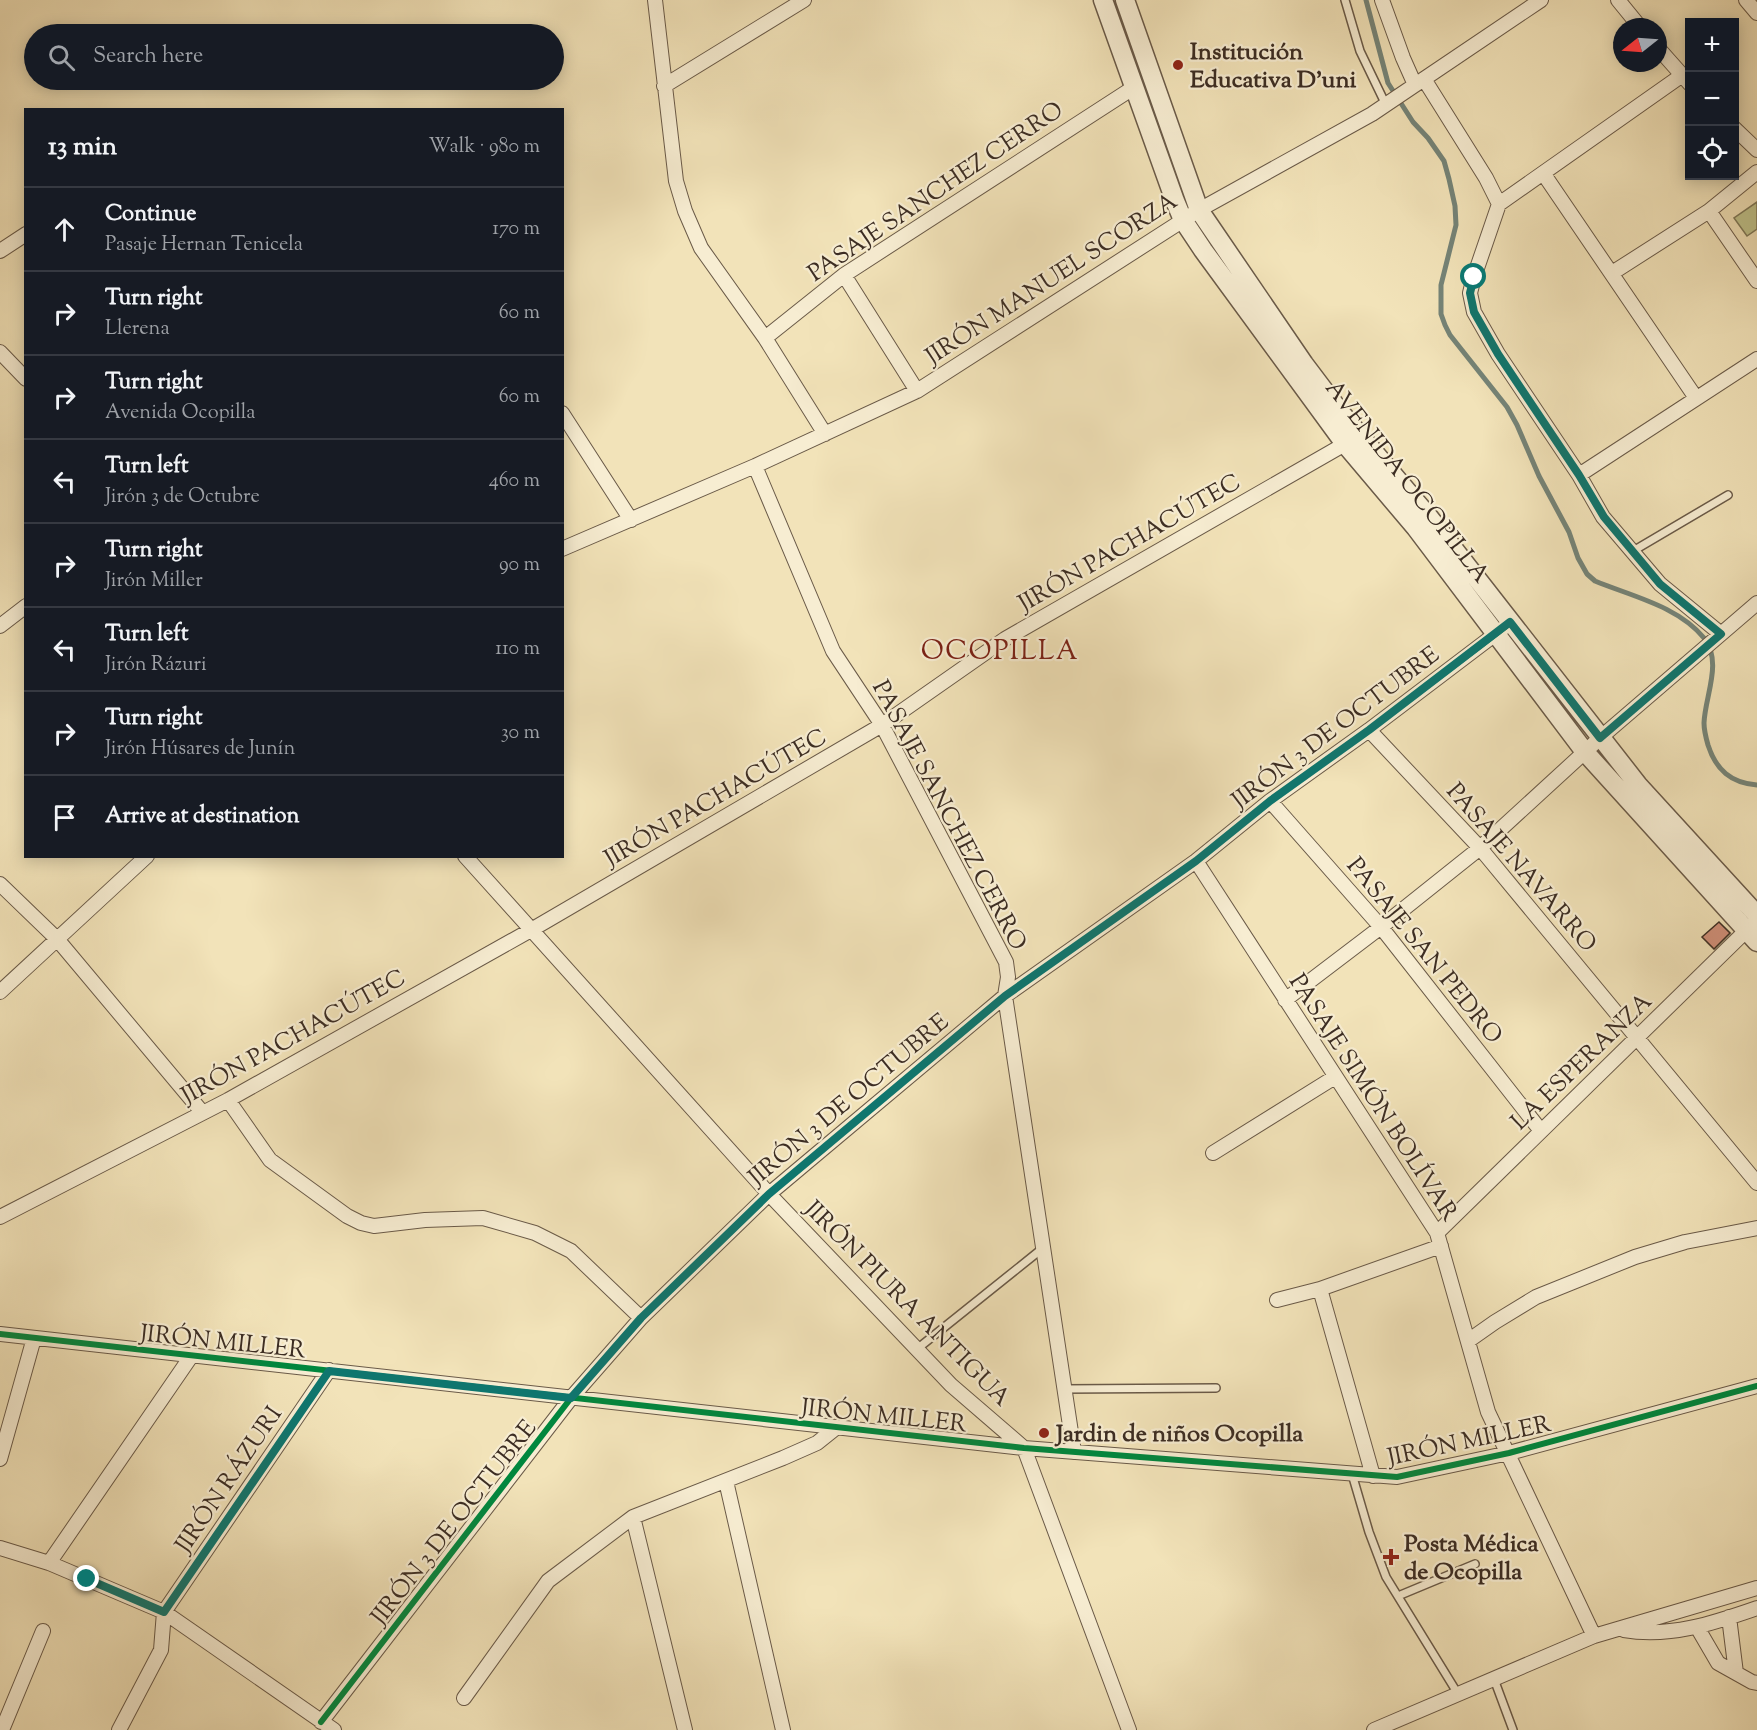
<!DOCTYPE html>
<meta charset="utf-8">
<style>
body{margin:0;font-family:"Sorts Mill Goudy",serif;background:#242831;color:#f1f3f6}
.controls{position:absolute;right:18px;top:18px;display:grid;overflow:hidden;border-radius:0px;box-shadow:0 3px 15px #0003}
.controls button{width:54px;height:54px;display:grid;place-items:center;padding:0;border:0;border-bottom:2px solid #363941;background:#171b24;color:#f1f3f6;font:30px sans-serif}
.compass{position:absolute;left:1613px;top:18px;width:54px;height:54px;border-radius:50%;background:#171b24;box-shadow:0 3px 15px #0003;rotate:253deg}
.stop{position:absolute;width:18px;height:18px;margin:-14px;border:4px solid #0f766e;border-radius:50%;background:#fff}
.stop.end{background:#0f766e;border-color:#fff;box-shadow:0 2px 6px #0008}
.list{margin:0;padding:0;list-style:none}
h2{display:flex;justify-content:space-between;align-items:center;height:78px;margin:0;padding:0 24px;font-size:26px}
h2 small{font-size:20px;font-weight:400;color:#9ea1a6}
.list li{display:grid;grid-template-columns:39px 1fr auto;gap:18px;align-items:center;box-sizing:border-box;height:84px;padding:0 24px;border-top:2px solid #363941}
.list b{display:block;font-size:22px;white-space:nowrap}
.list p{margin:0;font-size:20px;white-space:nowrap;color:#9ea1a6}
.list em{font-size:20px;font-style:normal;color:#9ea1a6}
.icon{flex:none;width:33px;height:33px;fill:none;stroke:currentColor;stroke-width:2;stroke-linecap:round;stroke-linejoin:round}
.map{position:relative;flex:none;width:1757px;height:1730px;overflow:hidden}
.search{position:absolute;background:#171b24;box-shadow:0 3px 15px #0003;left:24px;top:24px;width:540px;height:66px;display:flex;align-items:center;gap:15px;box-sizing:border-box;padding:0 21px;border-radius:33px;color:#9ea1a6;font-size:22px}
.panel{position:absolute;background:#171b24;box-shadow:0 3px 15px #0003;left:24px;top:108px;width:540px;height:750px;border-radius:0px}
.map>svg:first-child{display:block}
.green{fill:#bfc38c;stroke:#7e7858;stroke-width:1.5}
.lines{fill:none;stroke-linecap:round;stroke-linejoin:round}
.stream{stroke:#758478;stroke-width:5}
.building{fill:#d1907a;stroke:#3c2d23;stroke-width:1.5;filter:url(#shadow)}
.service-casing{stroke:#6a5a48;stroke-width:10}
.minor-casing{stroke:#6a5a48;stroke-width:16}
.tertiary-casing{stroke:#6a5a48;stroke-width:21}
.service{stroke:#f7edd2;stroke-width:7}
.minor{stroke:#f7edd2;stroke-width:14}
.tertiary{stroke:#f7edd2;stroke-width:18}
.cycleway-casing{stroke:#f7edd2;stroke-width:10}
.cycleway{stroke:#00873e;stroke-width:6}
.route{stroke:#0f766e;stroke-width:8}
.poi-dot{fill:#8f2418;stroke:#f7edd2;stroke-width:2}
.labels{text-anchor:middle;stroke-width:4.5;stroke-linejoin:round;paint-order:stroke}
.poi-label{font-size:24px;font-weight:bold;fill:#3c2d23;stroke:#f7edd2;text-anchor:start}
.street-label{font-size:24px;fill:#3c2d23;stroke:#f7edd2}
.quarter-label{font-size:27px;letter-spacing:1.5px;fill:#7a1f14;stroke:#f7edd2}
</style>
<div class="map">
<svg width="1757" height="1730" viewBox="0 0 1757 1730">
<defs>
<filter id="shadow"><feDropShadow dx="5.5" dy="5.5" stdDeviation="0" flood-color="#0004"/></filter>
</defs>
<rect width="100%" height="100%" fill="#f2e3b9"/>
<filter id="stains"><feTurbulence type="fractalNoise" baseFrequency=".00333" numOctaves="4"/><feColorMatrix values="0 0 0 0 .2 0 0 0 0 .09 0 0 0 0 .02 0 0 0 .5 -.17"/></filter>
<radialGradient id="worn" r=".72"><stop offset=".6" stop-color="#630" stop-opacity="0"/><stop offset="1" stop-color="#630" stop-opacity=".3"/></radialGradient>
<path class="green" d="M1757 202V229L1747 236 1734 218Z"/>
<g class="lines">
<path class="stream" d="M1366 0 1388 83 1413 122 1428 138 1444 161 1449 179 1455 206 1456 225 1441 285V314L1445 325 1450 335 1507 407 1517 425 1539 476 1569 532 1578 558 1587 574 1595 581C1631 596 1678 606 1704 638 1723 662 1705 696 1704 723 1704 730 1706 738 1708 745 1716 770 1731 783 1757 785"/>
</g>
<path class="building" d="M1719 922 1730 933 1714 949 1702 937Z"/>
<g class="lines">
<defs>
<path id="service" d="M1345 0 1360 51 1386 105
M1633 551 1728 495
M917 1349 1043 1248
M1065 1389 1216 1388
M1352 1474 1369 1532 1386 1577 1458 1694
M1398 1596 1475 1564
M1494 1679 1513 1730"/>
<path id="minor" d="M655 0 676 181 685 211 701 248 765 338 825 434
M1382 0 1403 58 1415 85
M1618 0 1640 27
M1746 0 1757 13
M1658 48 1690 84
M1424 79 1486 178 1499 204 1474 277 1470 293 1474 312 1498 354 1579 475 1603 517 1660 584 1721 634
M664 86 804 0
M1734 128 1757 150
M1543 173 1696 398
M1499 204 1681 76
M1709 211 1757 281
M0 251 26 234
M1612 273 1709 211 1757 172
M844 275 917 391
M765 338 844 275 1133 88
M0 352 26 379
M562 413 631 520
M755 466 833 651 882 725 1006 962 1008 977 1005 996 1074 1452
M1579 475 1757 359
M562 549 755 466 917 391 1199 210 1372 114 1541 0
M0 626 26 606
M1369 730 1480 848 1757 1183
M1270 801 1381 927 1541 1131
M465 856 769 1194 951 1385 1024 1448 1129 1730
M1196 861 1437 1233 1488 1412 1594 1636
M0 884 57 939 202 1112
M0 992 147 856
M1285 1000 1381 927 1480 848 1600 738 1757 603
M228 1100 270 1160 347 1216 361 1223 374 1226 425 1220 483 1218 535 1233 571 1251 641 1318
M1213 1153 1335 1077
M0 1217 228 1100 531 930 882 725 1005 639 1345 444
M1437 1233 1753 924
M1320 1289 1373 1476
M1277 1300 1320 1289 1441 1246
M0 1334 1024 1448 1397 1477 1509 1453 1757 1386
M1468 1341 1495 1322 1536 1297 1635 1257 1685 1242 1757 1228
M0 1459 34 1338
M726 1481 783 1730
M633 1517 685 1730
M0 1548 49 1563 164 1612 334 1730
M49 1563 192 1355
M1729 1617 1736 1673
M1697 1627 1718 1663 1752 1682 1757 1683
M1624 1630C1670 1638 1714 1623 1757 1608
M464 1698 548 1581 633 1517 783 1458 817 1443 837 1427
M321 1722 571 1398 641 1318 769 1194 1005 996 1196 861 1270 801 1369 730 1510 623
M2 1730 43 1631
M119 1730 161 1650 164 1612 329 1370
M1374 1730 1594 1636 1757 1588"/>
<path id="tertiary" d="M1103 0 1175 201 1183 220 1203 250 1345 444 1416 528 1585 752 1757 942
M1125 0 1199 210 1304 364 1341 413 1428 516 1638 785 1757 915"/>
</defs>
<use href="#service" class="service-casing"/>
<use href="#minor" class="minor-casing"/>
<use href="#tertiary" class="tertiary-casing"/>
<use href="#service" class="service"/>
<use href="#minor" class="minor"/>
<use href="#tertiary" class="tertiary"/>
<defs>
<path id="cycleway" d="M0 1334 1024 1448 1397 1477 1509 1453 1757 1386
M321 1722 571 1398 641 1318 769 1194 1005 996 1196 861 1270 801 1369 730 1510 623"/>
</defs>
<use href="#cycleway" class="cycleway-casing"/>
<use href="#cycleway" class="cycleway"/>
</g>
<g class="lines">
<path class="route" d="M87 1579 164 1612 329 1371 571 1398 641 1318 769 1194 1005 996 1196 861 1270 801 1369 730 1510 622 1600 738 1721 634 1660 584 1604 517 1579 475 1498 354 1474 312 1470 293 1474 277"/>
</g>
<g class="poi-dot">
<circle cx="1178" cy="65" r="6"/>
<circle cx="1044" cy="1433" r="6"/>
<path d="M1388 1548h6v6h6v6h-6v6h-6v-6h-6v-6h6z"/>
</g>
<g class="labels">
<g class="poi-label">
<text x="1190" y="59">Institución<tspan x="1190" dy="28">Educativa D'uni</tspan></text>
<text x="1056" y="1441">Jardin de niños Ocopilla</text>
<text x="1404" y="1551">Posta Médica<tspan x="1404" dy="28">de Ocopilla</tspan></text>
</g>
<g class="street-label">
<text transform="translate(935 191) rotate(-34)" y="8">PASAJE SANCHEZ CERRO</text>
<text transform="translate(1051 278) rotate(-33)" y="8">JIRÓN MANUEL SCORZA</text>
<text transform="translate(1408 481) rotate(52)" y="8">AVENIDA OCOPILLA</text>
<text transform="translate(1129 542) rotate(-30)" y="8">JIRÓN PACHACÚTEC</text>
<text transform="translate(1335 727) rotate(-37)" y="8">JIRÓN 3 DE OCTUBRE</text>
<text transform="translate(715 797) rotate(-30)" y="8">JIRÓN PACHACÚTEC</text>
<text transform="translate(950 815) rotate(62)" y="8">PASAJE SANCHEZ CERRO</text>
<text transform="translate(1522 867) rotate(49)" y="8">PASAJE NAVARRO</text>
<text transform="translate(1425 950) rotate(51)" y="8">PASAJE SAN PEDRO</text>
<text transform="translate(293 1036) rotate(-29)" y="8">JIRÓN PACHACÚTEC</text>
<text transform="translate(1581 1061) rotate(-44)" y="8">LA ESPERANZA</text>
<text transform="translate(1374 1097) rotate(57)" y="8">PASAJE SIMÓN BOLÍVAR</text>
<text transform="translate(848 1099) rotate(-40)" y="8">JIRÓN 3 DE OCTUBRE</text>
<text transform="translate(908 1303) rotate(45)" y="8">JIRÓN PIURA ANTIGUA</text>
<text transform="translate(223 1341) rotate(6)" y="8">JIRÓN MILLER</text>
<text transform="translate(884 1415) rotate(6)" y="8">JIRÓN MILLER</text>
<text transform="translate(1469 1440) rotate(-12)" y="8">JIRÓN MILLER</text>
<text transform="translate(228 1479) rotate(-56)" y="8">JIRÓN RÁZURI</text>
<text transform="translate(453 1522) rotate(-52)" y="8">JIRÓN 3 DE OCTUBRE</text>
</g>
<g class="quarter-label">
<text x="1000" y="659">OCOPILLA</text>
</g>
</g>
<rect width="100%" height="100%" filter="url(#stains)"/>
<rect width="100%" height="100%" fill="url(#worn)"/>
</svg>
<div class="controls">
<button>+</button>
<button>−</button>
<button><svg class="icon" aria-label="locate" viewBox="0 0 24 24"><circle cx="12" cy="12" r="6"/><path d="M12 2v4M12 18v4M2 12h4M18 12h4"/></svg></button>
</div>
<svg class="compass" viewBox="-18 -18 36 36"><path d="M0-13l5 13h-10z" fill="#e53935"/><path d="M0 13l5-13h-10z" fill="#9ea1a6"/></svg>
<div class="stop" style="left:1474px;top:277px"></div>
<div class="stop end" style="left:87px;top:1579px"></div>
<div class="search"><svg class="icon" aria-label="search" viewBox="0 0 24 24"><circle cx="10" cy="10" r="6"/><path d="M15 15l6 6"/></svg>Search here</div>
<section class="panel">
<h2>13 min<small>Walk · 980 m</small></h2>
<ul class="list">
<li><svg class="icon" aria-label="ahead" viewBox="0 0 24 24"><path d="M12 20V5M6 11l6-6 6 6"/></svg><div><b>Continue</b><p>Pasaje Hernan Tenicela</p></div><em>170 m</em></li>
<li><svg class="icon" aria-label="right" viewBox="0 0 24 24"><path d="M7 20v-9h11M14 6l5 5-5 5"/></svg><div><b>Turn right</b><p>Llerena</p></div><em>60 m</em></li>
<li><svg class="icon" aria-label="right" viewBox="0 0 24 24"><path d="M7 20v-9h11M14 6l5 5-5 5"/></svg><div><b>Turn right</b><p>Avenida Ocopilla</p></div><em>60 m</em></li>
<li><svg class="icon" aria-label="left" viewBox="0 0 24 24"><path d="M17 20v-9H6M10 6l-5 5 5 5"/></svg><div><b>Turn left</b><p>Jirón 3 de Octubre</p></div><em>460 m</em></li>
<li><svg class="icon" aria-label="right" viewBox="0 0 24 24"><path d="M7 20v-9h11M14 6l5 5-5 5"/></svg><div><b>Turn right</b><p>Jirón Miller</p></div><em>90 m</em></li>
<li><svg class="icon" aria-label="left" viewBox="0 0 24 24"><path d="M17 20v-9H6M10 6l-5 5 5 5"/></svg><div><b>Turn left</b><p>Jirón Rázuri</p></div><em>110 m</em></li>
<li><svg class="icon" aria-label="right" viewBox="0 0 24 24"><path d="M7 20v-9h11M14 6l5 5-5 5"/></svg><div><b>Turn right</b><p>Jirón Húsares de Junín</p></div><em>30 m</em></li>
<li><svg class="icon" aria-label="arrive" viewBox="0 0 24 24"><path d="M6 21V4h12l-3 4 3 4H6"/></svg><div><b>Arrive at destination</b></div></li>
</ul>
</section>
</div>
